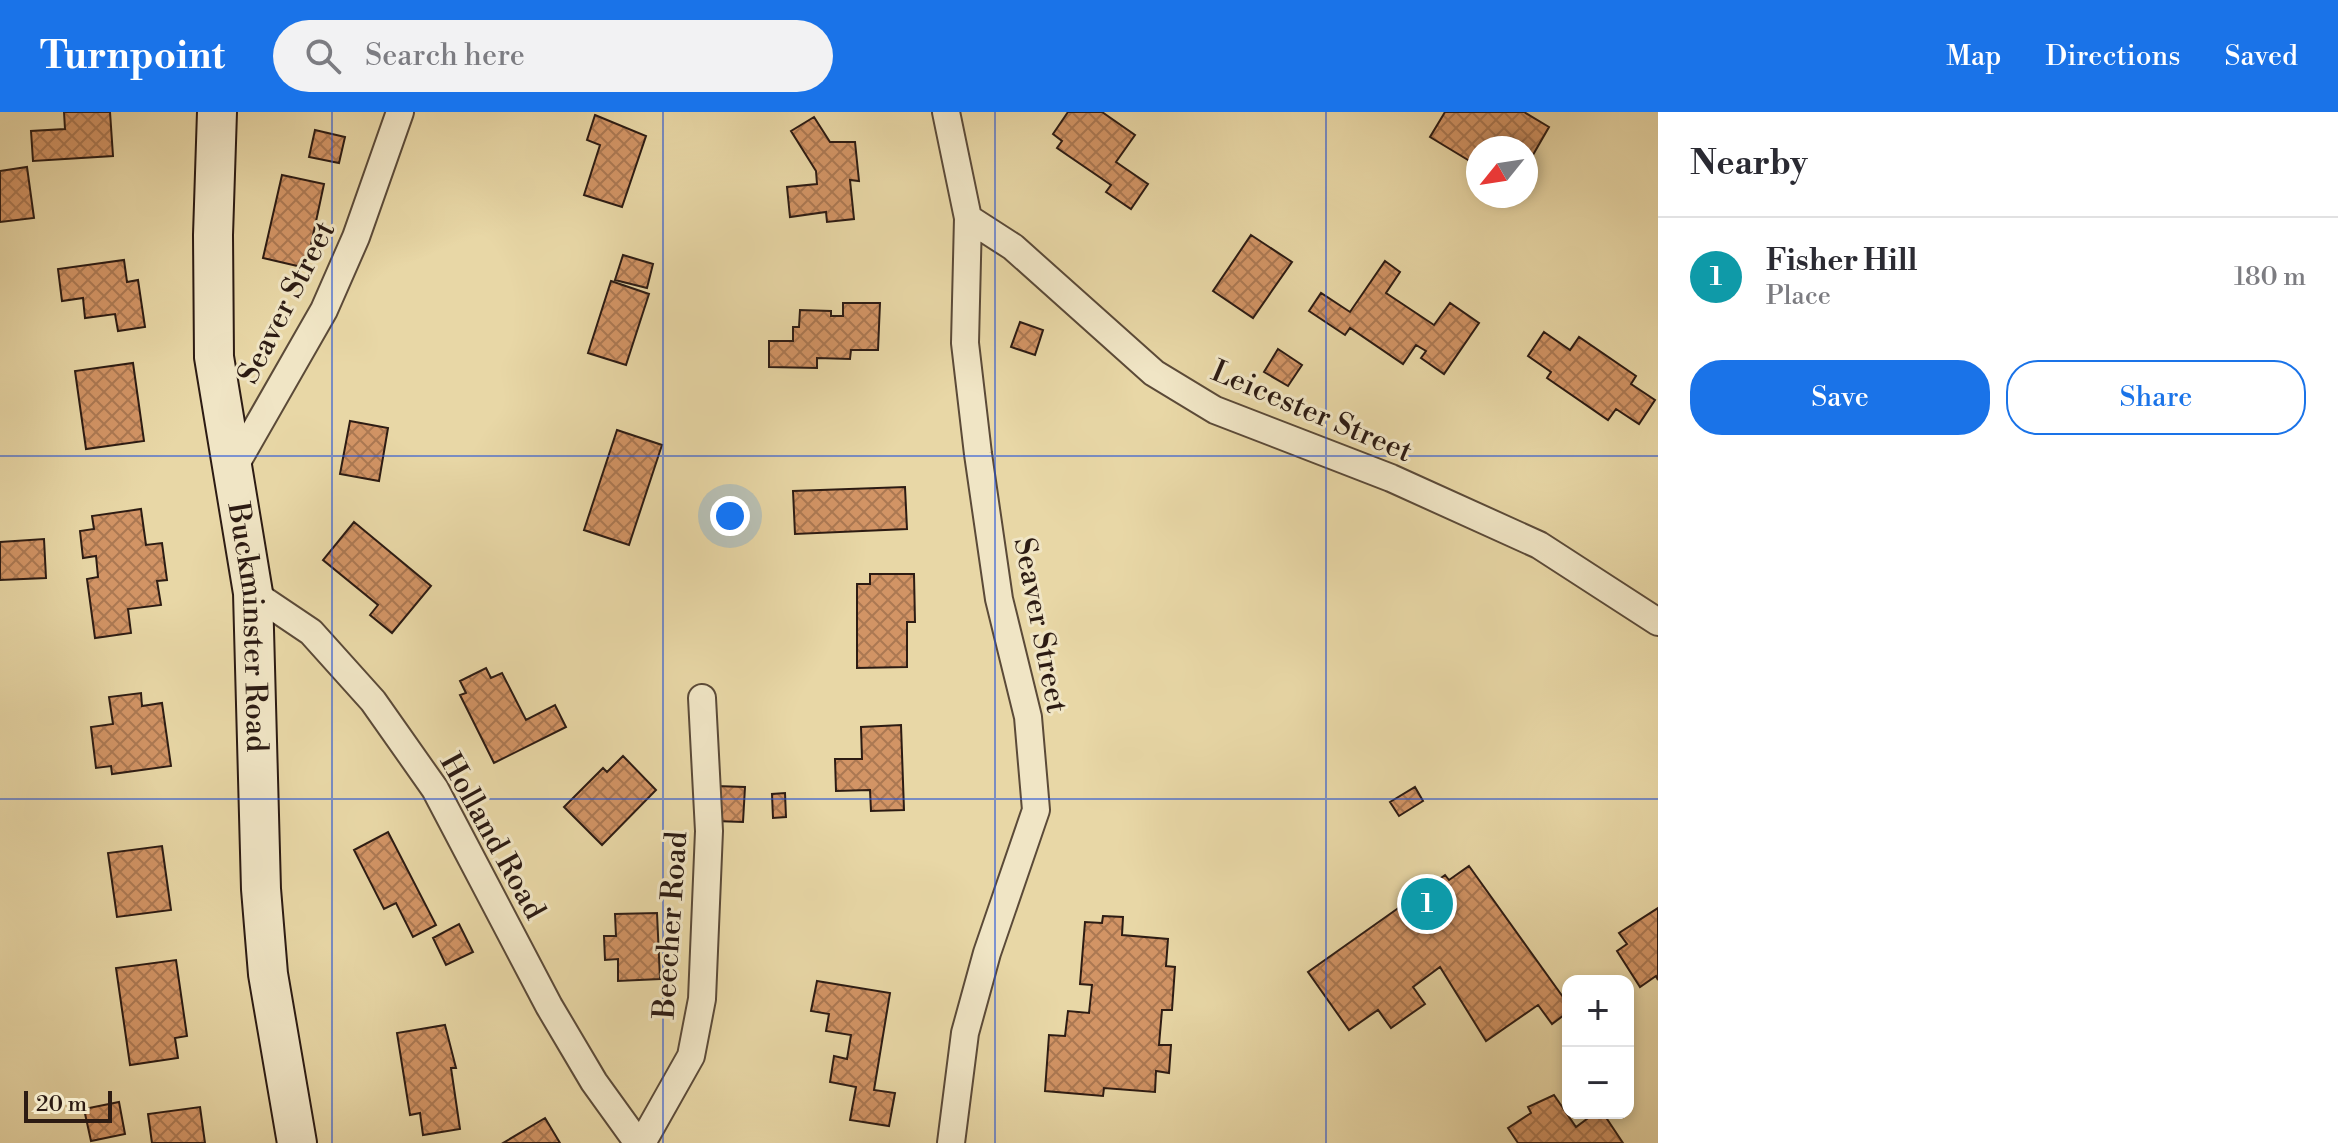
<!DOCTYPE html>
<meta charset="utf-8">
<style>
body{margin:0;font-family:"Libre Bodoni",serif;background:#f2f2f3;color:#2b2b33}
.controls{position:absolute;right:24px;bottom:24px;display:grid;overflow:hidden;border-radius:16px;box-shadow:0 4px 12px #0003}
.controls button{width:72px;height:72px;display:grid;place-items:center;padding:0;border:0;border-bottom:2px solid #e1e1e2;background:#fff;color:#2b2b33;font:40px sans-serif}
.compass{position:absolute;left:1466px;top:24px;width:72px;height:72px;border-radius:50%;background:#fff;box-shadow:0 4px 12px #0003;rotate:240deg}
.scale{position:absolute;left:24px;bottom:20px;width:88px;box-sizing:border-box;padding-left:8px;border:4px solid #2c1b13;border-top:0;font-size:22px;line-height:28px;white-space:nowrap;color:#2c1b13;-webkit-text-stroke:6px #f0e5c5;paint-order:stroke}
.you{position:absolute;left:730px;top:404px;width:28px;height:28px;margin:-20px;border:6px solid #fff;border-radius:50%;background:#1a73e8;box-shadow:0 0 0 12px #1a73e833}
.badge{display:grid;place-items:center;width:52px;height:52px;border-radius:50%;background:#1a73e8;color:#fff;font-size:26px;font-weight:700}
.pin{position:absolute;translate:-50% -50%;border:4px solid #fff;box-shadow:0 2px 8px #0006}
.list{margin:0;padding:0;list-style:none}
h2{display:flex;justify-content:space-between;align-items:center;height:104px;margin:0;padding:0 32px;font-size:34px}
h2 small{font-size:26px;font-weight:400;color:#7c7c81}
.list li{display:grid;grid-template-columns:52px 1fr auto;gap:24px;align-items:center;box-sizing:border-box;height:120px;padding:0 32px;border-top:2px solid #e1e1e2}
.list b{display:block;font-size:30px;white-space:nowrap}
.list p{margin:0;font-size:26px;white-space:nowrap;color:#7c7c81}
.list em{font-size:26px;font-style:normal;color:#7c7c81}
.actions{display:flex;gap:16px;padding:24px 32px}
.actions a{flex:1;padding:18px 0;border:2px solid #1a73e8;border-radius:32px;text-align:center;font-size:28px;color:#1a73e8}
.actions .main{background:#1a73e8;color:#fff}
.icon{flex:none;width:44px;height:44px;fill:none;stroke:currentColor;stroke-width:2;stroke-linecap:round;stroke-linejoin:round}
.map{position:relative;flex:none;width:1658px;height:1031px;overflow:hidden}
header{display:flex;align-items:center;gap:48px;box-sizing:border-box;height:112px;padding:0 40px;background:#1a73e8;color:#fff}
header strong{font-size:38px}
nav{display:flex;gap:44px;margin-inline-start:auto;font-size:28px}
.search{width:560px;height:72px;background:#f2f2f3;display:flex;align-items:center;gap:20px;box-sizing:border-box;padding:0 28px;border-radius:44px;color:#7c7c81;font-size:30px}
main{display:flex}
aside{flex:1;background:#fff}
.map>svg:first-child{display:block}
.building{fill:url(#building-cross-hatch);stroke:#2c1b13;stroke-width:2}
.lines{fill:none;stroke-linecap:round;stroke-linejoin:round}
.street-casing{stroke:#5b4a38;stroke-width:30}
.secondary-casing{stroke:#2c1b13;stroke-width:42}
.street{stroke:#f0e5c5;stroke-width:26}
.secondary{stroke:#f0e5c5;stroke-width:38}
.grid{fill:none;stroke:#1d4ed8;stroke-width:2;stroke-opacity:0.55}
.labels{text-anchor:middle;stroke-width:6;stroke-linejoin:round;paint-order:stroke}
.street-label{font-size:30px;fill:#2c1b13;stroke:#f0e5c5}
</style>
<header>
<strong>Turnpoint</strong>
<div class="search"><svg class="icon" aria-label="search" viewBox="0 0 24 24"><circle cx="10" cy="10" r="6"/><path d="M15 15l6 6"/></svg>Search here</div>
<nav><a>Map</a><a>Directions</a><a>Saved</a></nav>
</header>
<main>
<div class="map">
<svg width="1658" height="1031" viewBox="0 0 1658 1031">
<defs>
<pattern id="building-cross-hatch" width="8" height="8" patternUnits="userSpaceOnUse" patternTransform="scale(2)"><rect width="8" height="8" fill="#d29465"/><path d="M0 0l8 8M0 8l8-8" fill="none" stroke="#ab7852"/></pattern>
</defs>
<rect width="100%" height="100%" fill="#e8d7a6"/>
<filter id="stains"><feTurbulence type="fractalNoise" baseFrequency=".0025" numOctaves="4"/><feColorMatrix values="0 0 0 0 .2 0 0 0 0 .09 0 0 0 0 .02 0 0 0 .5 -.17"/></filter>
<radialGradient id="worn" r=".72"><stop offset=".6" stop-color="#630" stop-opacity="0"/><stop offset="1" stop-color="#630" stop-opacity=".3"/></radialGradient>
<path class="building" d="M64 0H110L113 44 33 49 31 19 65 17Z
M1068 0H1102L1135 23 1116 50 1148 72 1131 97 1106 80 1111 73 1057 36 1062 29 1053 22Z
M1445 0H1524L1549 15 1526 55V36H1478V54L1430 25Z
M595 3 646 24 622 95 584 83 600 33 587 28Z
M814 5 830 30H855L859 69 850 68 854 107 827 110 826 100 790 105 787 75 817 72 816 59 791 19Z
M315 18 345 25 339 51 309 45Z
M27 55 34 106 0 110V59Z
M282 63 324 72 306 156 263 146Z
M1251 123 1292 150 1253 206 1213 179Z
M623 143 653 152 647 176 615 168Z
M124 148 127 170 138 168 145 215 118 219 115 202 85 206 83 186 62 189 58 157Z
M1385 149 1400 160 1386 181 1434 213 1450 191 1479 211 1444 262 1421 246 1426 239 1416 233 1403 252 1350 216 1345 223 1309 199 1321 181 1350 200Z
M611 169 649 182 626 253 588 241Z
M843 191H880L878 238H851L850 247 817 246V256L769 255V229H793V215H799L800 198 831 199V204H843Z
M1020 210 1043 218 1035 243 1011 235Z
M1544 220 1570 238 1579 225 1636 264 1631 272 1655 288 1639 312 1616 297 1608 308 1547 266 1551 260 1528 244Z
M1278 237 1302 253 1288 274 1264 260Z
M133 251 144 329 86 337 75 259Z
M350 309 388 316 379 369 340 362Z
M617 318 662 333 629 433 584 418Z
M905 375 907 417 795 422 793 379Z
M141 397 146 433 162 431 167 468 157 469 161 493 128 497 131 521 95 526 87 467 98 465 96 444 83 446 80 419 94 417 92 404Z
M354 410 431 474 392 521 370 503 378 493 323 448Z
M44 427 46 466 0 468V430Z
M870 462H914L915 510H907V555L857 556V472H870Z
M486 556 491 566 502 561 526 608 555 593 566 615 494 651 460 583 466 581 460 569Z
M141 581 142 594 162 591 171 654 112 662 111 654 96 656 91 615 113 612 109 585Z
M901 613 904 698 871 699 870 678 836 679 835 647H862L861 615Z
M623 644 656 678 602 733 564 695 603 656 607 660Z
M716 674 745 675 743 710 715 709Z
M1415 675 1423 689 1399 704 1390 690Z
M785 681 786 705 773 706 772 682Z
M388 720 436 813 413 825 396 791 384 797 354 738Z
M162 734 171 798 117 805 108 741Z
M1469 754 1568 892V900L1552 912 1538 893 1486 929 1440 855 1413 875 1425 892 1391 916 1378 898 1349 918 1308 860 1445 763 1449 768Z
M1658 796V868L1656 864 1640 875 1617 839 1627 832 1619 821Z
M657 801 660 867 618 869V847L605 848 604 824H616L615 802Z
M1103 804 1123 805 1122 823 1168 827 1166 854 1175 855 1172 898H1162L1159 933H1171L1169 961 1156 959 1155 980 1104 976 1103 984 1045 979 1049 923 1065 924 1068 899 1089 901 1092 873 1080 872 1085 810 1102 811Z
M459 812 473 840 446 853 433 826Z
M176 848 187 924 175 926 178 946 130 953 116 856Z
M817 869 890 881 874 978 895 981 889 1014 850 1008 856 975 830 970 834 944 847 947 851 923 826 919 829 902 811 899Z
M445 913 456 956H451L460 1017 423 1023 420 1001 410 1003 397 921Z
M1554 983 1576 1015 1595 1001H1603L1623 1031H1518L1508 1016 1531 1001 1528 995Z
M119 990 125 1022 91 1029 84 997Z
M200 995 205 1031H152L148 1002Z
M545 1006 560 1031H503Z"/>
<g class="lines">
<defs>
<path id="street" d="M946 0 968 106 965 231 978 342 999 487 1028 605 1036 698 987 841 965 921 951 1031
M968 106 1013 135 1154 261 1215 298 1391 366 1539 433 1658 510
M233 357 324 198 356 125 400 0
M253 481 311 520 373 589 435 677 549 894 594 970 638 1031
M642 1031 691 944 702 887 709 719 702 586"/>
<g id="secondary">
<path id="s1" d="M217 0 213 123 214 245 253 481 261 777 268 862 297 1031"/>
</g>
</defs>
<use href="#street" class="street-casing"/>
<use href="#secondary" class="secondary-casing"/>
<use href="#street" class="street"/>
<use href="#secondary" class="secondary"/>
</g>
<path class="grid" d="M332 0V1031M663 0V1031M995 0V1031M1326 0V1031M0 344H1658M0 687H1658"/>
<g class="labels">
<g class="street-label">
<text transform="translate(286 190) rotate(-63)" y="10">Seaver Street</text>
<text transform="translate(1312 299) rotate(23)" y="10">Leicester Street</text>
<text transform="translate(1041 513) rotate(79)" y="10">Seaver Street</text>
<text dy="10" stroke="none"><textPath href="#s1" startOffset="518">Buckminster Road</textPath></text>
<text transform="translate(493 724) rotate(61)" y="10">Holland Road</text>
<text transform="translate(670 813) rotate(-86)" y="10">Beecher Road</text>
</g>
</g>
<rect width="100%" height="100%" filter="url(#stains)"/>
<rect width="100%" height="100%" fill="url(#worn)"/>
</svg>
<div class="controls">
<button>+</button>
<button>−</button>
</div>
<svg class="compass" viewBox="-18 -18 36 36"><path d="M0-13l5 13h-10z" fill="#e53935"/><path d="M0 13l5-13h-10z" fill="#7c7c81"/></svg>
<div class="scale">20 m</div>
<div class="you"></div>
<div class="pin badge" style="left:1427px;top:792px;background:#0f9aa8">1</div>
</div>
<aside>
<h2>Nearby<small></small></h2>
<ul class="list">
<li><span class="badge" style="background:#0f9aa8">1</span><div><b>Fisher Hill</b><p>Place</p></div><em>180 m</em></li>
</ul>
<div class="actions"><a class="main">Save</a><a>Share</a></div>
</aside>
</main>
